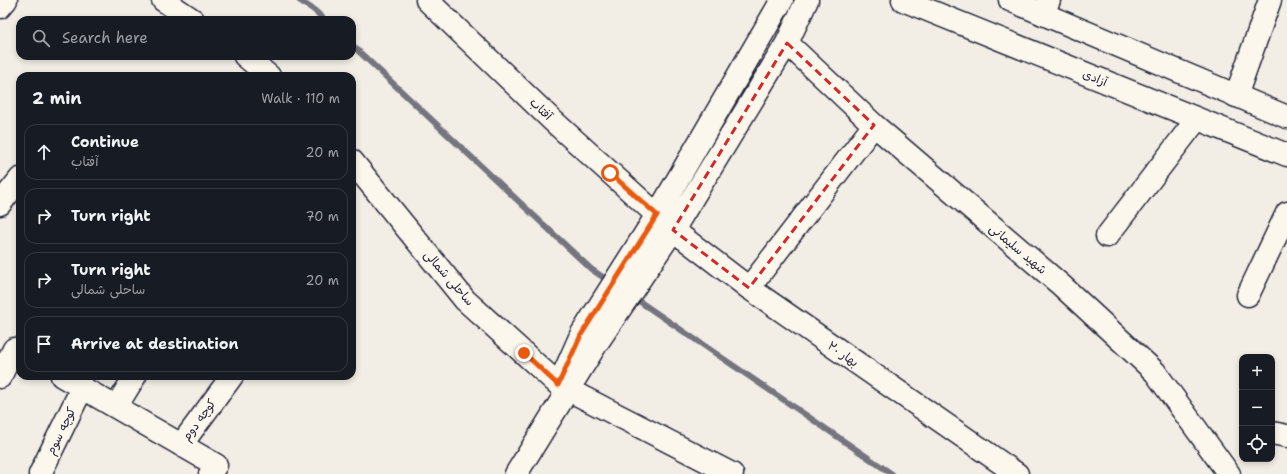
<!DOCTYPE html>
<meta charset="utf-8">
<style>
body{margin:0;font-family:"Shantell Sans","Playpen Sans Arabic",sans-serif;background:#242831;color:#f1f3f6}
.controls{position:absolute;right:12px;bottom:12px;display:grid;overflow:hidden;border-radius:8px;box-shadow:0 2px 6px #0003}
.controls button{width:36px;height:36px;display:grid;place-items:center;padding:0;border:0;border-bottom:1px solid #363941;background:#171b24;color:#f1f3f6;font:20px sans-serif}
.stop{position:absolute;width:12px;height:12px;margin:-9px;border:3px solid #ea580c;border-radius:50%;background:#fff}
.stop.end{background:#ea580c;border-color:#fff;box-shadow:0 1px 4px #0008}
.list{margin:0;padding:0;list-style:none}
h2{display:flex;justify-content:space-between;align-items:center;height:52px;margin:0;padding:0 16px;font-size:17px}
h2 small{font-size:13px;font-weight:400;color:#9ea1a6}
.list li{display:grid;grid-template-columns:26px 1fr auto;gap:12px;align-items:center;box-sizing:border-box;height:56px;margin:0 8px 8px;padding:0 8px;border:1px solid #363941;border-radius:12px}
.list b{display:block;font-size:15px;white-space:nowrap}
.list p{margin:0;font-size:13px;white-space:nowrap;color:#9ea1a6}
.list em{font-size:13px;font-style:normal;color:#9ea1a6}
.icon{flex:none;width:22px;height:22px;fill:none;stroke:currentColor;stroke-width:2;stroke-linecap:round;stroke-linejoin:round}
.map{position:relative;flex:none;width:1287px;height:474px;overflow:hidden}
.search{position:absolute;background:#171b24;box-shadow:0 2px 6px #0003;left:16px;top:16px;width:340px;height:44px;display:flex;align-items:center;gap:10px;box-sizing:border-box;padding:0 14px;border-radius:12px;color:#9ea1a6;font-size:15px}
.panel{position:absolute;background:#171b24;box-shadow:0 2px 6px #0003;left:16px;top:72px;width:340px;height:308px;border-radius:12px}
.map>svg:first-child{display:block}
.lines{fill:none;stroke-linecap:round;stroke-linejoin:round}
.stream{stroke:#76747f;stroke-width:6}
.street-casing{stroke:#22223b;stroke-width:25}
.secondary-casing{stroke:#22223b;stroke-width:25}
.primary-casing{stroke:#22223b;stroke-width:25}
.street{stroke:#fbf7ec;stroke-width:22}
.secondary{stroke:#fbf7ec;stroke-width:22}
.primary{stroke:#fbf7ec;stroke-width:22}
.route{stroke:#ea580c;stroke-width:5}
.marked{fill:none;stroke:#d62828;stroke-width:3;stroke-dasharray:8 5;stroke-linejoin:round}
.labels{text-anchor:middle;stroke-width:4;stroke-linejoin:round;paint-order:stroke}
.street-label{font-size:12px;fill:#22223b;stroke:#fbf7ec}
</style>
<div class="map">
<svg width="1287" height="474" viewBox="0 0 1287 474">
<rect width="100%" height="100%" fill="#f2eee5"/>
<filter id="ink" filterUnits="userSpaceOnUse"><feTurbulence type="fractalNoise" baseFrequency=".025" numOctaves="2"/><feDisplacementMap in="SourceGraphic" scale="8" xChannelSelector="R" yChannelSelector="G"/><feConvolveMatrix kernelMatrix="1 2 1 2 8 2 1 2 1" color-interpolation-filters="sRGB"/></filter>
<g filter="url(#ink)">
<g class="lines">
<path class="stream" d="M299 0 314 10 325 20
M352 45 591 269 610 282
M633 297 892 474"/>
<defs>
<path id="street" d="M0 7 6 0
M1043 14 1049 0
M787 43 874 125 1061 285 1155 372 1229 474
M1236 96 1270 0
M0 204 20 179
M1107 236 1197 119
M749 288 874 125
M1248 295 1287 213
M62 376 216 465 210 474
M0 377 14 349
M116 407 135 376
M1272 433 1287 436
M181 445 232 376
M40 474 82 388"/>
<path id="secondary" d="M163 0 193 20
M427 0 552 120 657 215
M245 56 269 76
M352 161 465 300 559 385 732 474
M673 230 749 288 1017 474
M561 380 581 335 657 215 782 0
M516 474 597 343 673 230 787 43 807 0"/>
<path id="primary" d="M903 0 1287 155
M1010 0 1287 117"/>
</defs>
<use href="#street" class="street-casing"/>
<use href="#secondary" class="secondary-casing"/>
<use href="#primary" class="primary-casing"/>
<use href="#street" class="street"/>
<use href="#secondary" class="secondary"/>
<use href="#primary" class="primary"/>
</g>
</g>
<g class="lines" filter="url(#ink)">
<path class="route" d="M524 353 558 385 581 335 657 215 610 173"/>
</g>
<path class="marked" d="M787 43 874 125 749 288 673 230Z"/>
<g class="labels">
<g class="street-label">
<text transform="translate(1095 78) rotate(22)" y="4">آزادی</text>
<text transform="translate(541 109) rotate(44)" y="4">آفتاب</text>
<text transform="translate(1018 249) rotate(40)" y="4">شهید سلیمانی</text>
<text transform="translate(449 278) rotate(49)" y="4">ساحلی شمالی</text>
<text transform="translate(843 354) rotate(35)" y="4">بهار ۲۰</text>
<text transform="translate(199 420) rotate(-54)" y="4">کوچه دوم</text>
<text transform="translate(61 431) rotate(-64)" y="4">کوچه سوم</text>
</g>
</g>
</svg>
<div class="controls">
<button>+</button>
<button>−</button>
<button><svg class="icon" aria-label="locate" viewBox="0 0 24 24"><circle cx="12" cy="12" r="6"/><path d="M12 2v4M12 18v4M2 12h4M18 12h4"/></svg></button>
</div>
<div class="stop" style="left:610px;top:173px"></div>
<div class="stop end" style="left:524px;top:353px"></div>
<div class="search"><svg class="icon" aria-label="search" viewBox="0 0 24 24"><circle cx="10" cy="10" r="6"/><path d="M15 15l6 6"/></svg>Search here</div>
<section class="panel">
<h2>2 min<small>Walk · 110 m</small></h2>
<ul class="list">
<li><svg class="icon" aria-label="ahead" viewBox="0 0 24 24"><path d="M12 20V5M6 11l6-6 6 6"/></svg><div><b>Continue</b><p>آفتاب</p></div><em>20 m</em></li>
<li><svg class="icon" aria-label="right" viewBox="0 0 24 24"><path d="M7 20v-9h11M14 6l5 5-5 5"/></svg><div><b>Turn right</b></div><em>70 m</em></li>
<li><svg class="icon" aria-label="right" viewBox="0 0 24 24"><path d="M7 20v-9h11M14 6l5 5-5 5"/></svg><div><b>Turn right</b><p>ساحلی شمالی</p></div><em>20 m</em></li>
<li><svg class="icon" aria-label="arrive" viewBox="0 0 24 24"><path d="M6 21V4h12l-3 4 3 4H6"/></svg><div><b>Arrive at destination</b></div></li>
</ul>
</section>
</div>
